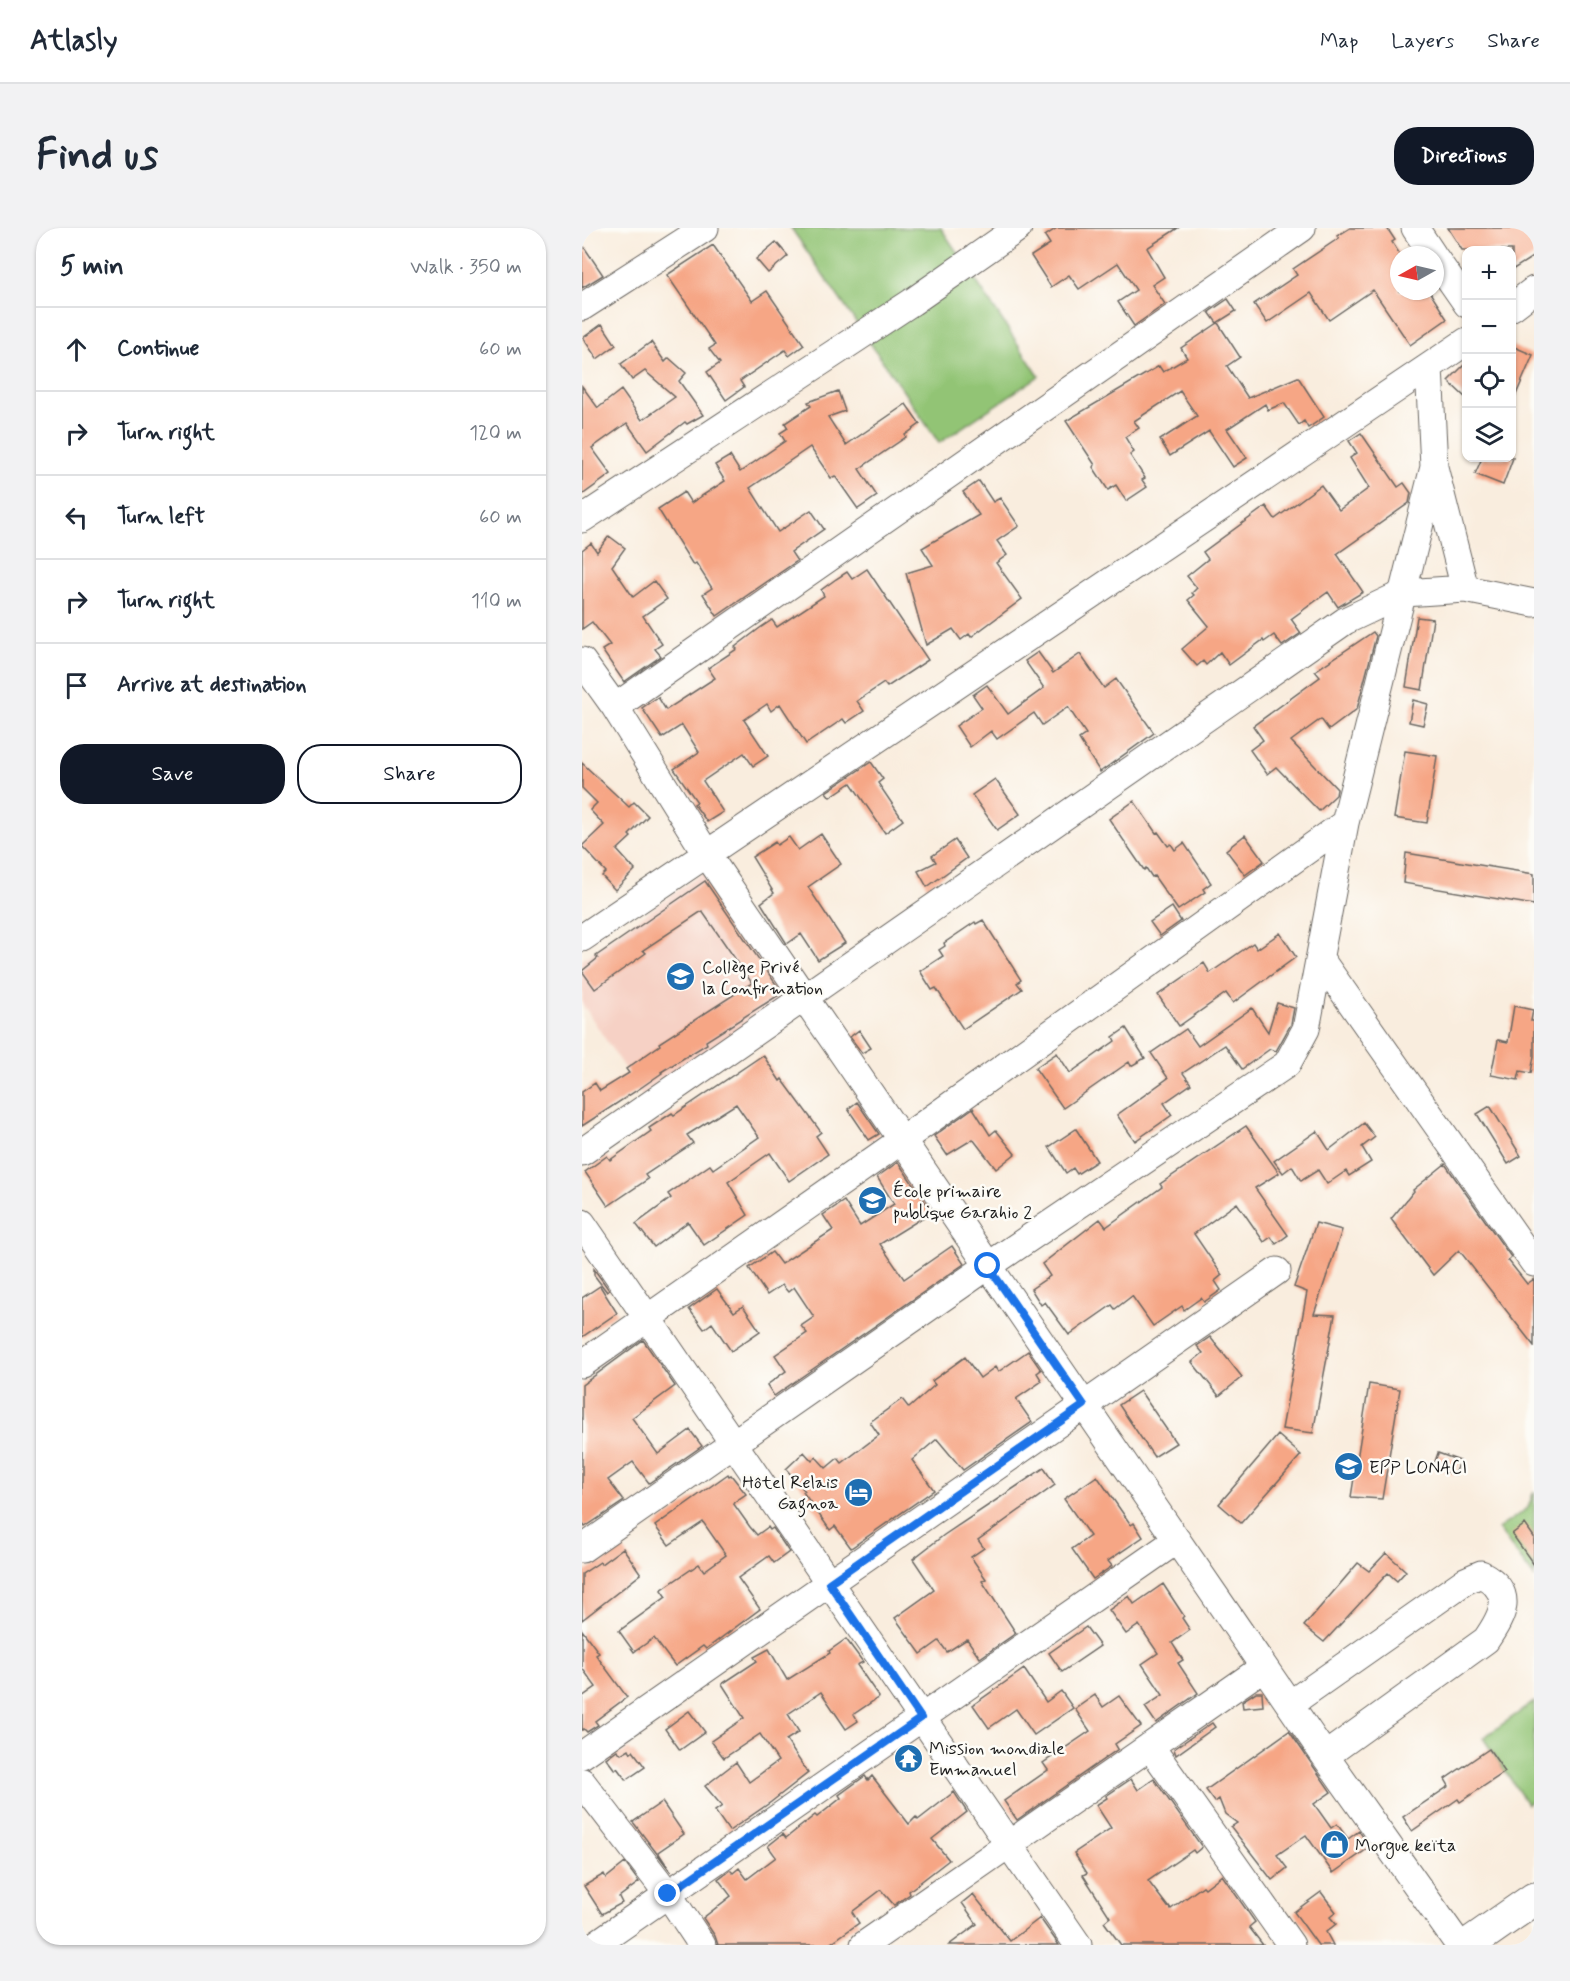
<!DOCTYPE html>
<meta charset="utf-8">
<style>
body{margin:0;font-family:Mynerve,sans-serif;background:#f2f2f3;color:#1f2937}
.controls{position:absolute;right:18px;top:18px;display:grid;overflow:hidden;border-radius:12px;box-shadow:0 2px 4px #0004}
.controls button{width:54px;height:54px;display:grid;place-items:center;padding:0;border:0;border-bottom:2px solid #e0e1e3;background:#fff;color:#1f2937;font:30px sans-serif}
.compass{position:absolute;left:808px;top:18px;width:54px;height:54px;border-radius:50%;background:#fff;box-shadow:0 2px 4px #0004;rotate:262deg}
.stop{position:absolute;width:18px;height:18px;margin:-14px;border:4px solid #1a73e8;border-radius:50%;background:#fff}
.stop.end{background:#1a73e8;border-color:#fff;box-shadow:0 2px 6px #0008}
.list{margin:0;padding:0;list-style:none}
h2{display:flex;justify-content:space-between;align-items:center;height:78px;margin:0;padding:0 24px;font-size:26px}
h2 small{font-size:20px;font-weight:400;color:#747a83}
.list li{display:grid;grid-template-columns:39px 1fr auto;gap:18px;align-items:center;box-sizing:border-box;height:84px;padding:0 24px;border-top:2px solid #e0e1e3}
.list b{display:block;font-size:22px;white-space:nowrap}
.list em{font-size:20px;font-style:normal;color:#747a83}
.actions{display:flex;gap:12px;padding:18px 24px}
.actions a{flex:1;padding:14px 0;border:2px solid #111827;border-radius:24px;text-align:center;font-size:21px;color:#111827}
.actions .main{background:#111827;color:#fff}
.icon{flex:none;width:33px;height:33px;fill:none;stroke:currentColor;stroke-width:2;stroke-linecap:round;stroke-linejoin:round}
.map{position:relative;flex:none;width:952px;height:1717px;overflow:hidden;border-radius:24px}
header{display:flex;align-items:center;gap:36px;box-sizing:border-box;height:84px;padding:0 30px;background:#fff;border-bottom:2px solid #e0e1e3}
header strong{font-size:28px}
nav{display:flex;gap:33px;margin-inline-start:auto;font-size:21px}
.intro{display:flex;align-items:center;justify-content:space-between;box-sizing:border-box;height:144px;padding:0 36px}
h1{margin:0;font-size:42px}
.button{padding:15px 27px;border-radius:24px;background:#111827;color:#fff;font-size:21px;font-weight:700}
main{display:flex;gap:36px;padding:0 36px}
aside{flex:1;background:#fff;border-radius:24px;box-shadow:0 2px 4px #0004}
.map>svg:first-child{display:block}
.built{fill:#f6d1c5}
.green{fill:#92c474;stroke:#577048;stroke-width:1.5}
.building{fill:#f6a685}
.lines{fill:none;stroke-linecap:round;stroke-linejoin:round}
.minor-casing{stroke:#696560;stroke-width:29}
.major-casing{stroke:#696560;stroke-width:35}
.minor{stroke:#fff;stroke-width:27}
.major{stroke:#fff;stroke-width:33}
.route{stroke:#1a73e8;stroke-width:8}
.labels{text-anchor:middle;stroke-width:5;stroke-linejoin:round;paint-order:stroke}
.poi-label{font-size:18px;fill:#1c1c1c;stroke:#fdfcf7;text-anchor:start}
</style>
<header>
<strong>Atlasly</strong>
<nav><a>Map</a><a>Layers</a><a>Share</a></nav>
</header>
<div class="intro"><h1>Find us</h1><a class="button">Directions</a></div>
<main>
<aside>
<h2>5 min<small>Walk · 350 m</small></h2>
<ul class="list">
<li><svg class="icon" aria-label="ahead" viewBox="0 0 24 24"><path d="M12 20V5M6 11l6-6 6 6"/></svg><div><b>Continue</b></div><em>60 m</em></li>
<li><svg class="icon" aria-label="right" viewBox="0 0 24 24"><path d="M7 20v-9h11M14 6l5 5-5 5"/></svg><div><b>Turn right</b></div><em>120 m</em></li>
<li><svg class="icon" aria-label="left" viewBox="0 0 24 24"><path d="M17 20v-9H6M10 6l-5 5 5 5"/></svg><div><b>Turn left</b></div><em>60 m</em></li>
<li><svg class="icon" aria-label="right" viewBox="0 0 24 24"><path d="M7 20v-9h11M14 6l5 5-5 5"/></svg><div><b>Turn right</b></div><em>110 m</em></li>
<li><svg class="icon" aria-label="arrive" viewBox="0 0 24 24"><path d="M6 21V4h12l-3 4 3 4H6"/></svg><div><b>Arrive at destination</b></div></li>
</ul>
<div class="actions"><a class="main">Save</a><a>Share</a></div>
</aside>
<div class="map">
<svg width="952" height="1717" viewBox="0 0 952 1717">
<rect width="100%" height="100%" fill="#fdfcf7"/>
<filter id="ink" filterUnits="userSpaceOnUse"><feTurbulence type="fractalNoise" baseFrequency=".0167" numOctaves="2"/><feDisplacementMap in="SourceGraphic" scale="12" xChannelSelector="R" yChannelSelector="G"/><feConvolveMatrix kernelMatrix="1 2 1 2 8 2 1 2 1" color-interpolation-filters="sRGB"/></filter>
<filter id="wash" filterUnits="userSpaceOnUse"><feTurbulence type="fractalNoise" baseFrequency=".008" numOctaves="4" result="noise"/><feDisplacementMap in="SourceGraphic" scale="24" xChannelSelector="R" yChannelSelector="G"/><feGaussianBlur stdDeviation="1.35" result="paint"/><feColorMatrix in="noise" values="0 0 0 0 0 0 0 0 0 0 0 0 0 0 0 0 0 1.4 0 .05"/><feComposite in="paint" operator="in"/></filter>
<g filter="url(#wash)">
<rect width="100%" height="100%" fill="#f9edde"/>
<path class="built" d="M126 641 210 767 60 868 0 775V732Z"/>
<path class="green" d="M209 0H359L457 148 357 215Z
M952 1263V1349L916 1301 946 1280Z
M952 1474V1571L945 1576 901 1510Z"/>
<g id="blocks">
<path class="building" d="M475 0H596L565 20 582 49 570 57 583 76 552 98 536 74 554 62 536 35 497 61 487 47 469 59 449 28 468 16 463 8Z
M768 0H805L813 12 810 14 817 25V63H847L865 91 828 117 791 62 747 92 729 65 685 95 672 76 715 47 711 41 757 10 755 8Z
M866 0H952V28L930 42V22H880Z
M194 14 206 28 186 45 174 31Z
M0 16 21 47 0 60Z
M131 17 170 73 185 63 222 117 207 128 203 122 158 153 162 159 144 172 125 144 138 135 127 121 133 117 85 47Z
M646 71 654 83 635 95 627 84Z
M636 95 658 129 645 138 666 170 716 149 742 189 726 200 722 193 717 197 702 175 686 182 683 176 645 201 665 230 651 239 627 203 588 228 578 212 615 188 598 163 552 193 557 200 543 209 552 224 548 227 563 250 560 252 565 259 544 273 534 257 526 262 511 239 513 237 484 193 577 138 581 144 605 130 599 120Z
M20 96 34 117 15 131 1 110Z
M69 114 83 134 87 130 104 145 97 153 121 187 105 196 103 194 65 223 45 195 10 220 29 246 0 267V158L16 180 39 162 60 192 93 169 63 143 50 152 39 136Z
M930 118 951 127 930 176Z
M885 134V171L866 153Z
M256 163 263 183 246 189 264 217 324 176 338 196 323 207 324 209 277 241 295 268 276 281 253 248 249 250 228 219 168 260 196 304 229 282 242 301 209 324 215 333 135 388 121 366 130 360 114 335 111 337 76 281 102 264 109 275 143 253 133 237 148 228 158 244 203 213 198 205 206 200 203 195 229 178 226 174Z
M779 205 816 259 822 255 829 265 827 275 755 326 781 364 756 379 746 364 709 391 719 405 700 418 692 407 682 414 681 412 647 437 638 424 624 437 621 433 615 438 600 421 627 398 606 372 612 367 610 365 615 360 605 348 626 331 621 324 684 278 693 291 739 257 757 282 787 260 768 230 775 225 767 213Z
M900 230H931L921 257 893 246Z
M397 253 411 274 418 270 437 298 415 313 425 327 414 335 440 371 389 409 387 406 379 412 371 401 344 417 324 345 351 337 340 320 397 287 381 264Z
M27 308 43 320 30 338 51 369 72 353 85 371 61 388 80 416 73 421 79 428 42 454 20 422 28 417 10 394 0 401V322L9 315 15 324Z
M285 341 346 432 305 459 302 455 275 473 282 483 264 495 261 491 224 516 198 476 189 483 185 476 162 492 186 528 171 538 162 525 121 553 141 584 125 594 112 576 115 574 92 541 117 524 100 497 80 510 60 480 76 469 84 482 133 450 126 440 155 421 153 419 178 400 190 392 195 399 242 368 239 362 254 351 265 344 270 351Z
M835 389 851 391 840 462 824 459Z
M791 404 794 408 775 481 747 502 739 491 709 513 755 561 754 567 737 583 694 539 685 546 668 522 681 512 671 498 738 449 733 443Z
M456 424 471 445 498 426 522 460 534 451 572 505 518 544 497 511 504 506 486 479 460 497 452 485 415 511 409 503 388 519 374 498 400 480 391 467 405 457 426 486 462 460 443 433Z
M831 472 846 476 841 497 827 494Z
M823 523 855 528 845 595 812 590Z
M289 534 301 551 296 555 321 592 303 605 269 555 248 569 244 564Z
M0 535 47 579 52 574 66 588 47 607 49 609 35 622 53 642 33 662 20 648 24 644 0 618 22 597 8 582 15 575 0 560Z
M413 551 438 586 415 602 390 567Z
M552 573 574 605 576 604 586 618 589 616 593 622 602 615 629 655 621 661 623 664 596 682 572 648 570 649 564 640 562 642 527 591Z
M239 606 259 636 226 659 263 715 236 732 219 706 205 716 179 675 192 665 170 629 193 614 195 617 207 609 216 622Z
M663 607 682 633 663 647 644 622Z
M373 612 385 630 345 659 336 643 354 634 350 628Z
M824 625 952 646V677L821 655Z
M123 653 200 765 124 813 125 816 79 844 80 845 57 861 0 898V864L13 855 18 863 47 845 44 841 78 817 77 815 170 755 120 683 61 722 64 725 13 761 0 743 16 730 14 728Z
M590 679 599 693 578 708 568 694Z
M401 692 439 752 435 755 440 761 381 801 354 760 350 762 338 743 361 728 357 722 363 718 362 715 393 694 394 696Z
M698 705 714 729 651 775 644 765 597 798 576 767 622 735 628 745 671 715 675 721Z
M695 775 712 780 709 796 694 823 688 821 660 841 643 817 601 845 609 856 582 875 590 887 553 913 535 887 586 850 569 825 604 801 616 818 670 780 686 804Z
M932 778 951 782 949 793H952V828L949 845 938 843 936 852 909 847 916 812 926 814Z
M544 800 563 830 549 838 547 834 481 880 453 840 475 825 488 845 533 813 531 809Z
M277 802 289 820 280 825 268 809Z
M181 827 198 853 200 851 239 904 234 908 246 926 207 953 188 925 146 954 166 987 122 1017 106 994 72 1019 54 996 89 970 86 966 128 937 131 941 177 909 154 876 105 907 111 915 63 947 66 951 26 978 3 944 25 928 28 932 69 903 67 900 90 885 92 887Z
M275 874 297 906 287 912 266 881Z
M908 878 939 928 926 936 895 886Z
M391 880 408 907 414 902 433 926 414 941 391 911 365 927 352 908Z
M782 895 793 909 780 919 789 934 767 948 764 943 745 956 736 942 719 953 710 938 701 945 692 933 735 903 747 922Z
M664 898 697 945 673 960 706 1007 694 1016 689 1009 682 1014 655 975 612 1006 640 1047 633 1053 639 1062 622 1074 619 1070 602 1082 600 1078 571 1098 550 1068 533 1081 530 1077 487 1107 463 1074 459 1077 449 1061 468 1048 460 1036 518 991 524 999 580 959 578 956Z
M494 901 515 933 495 946 491 940 484 945 467 919Z
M316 934 350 984 298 1016 322 1051 370 1018 382 1036 192 1168 185 1157 204 1143 193 1127 225 1105 219 1098 232 1089 212 1059 206 1064 200 1057 185 1067 167 1040 190 1024 199 1036 251 1002 241 987 262 973 278 998 312 976 295 949Z
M863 936 929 1029 926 1032 945 1056 952 1051V1118L877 1022 851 1047 809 991 832 963 831 962Z
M734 995 760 1002 732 1086 753 1087 731 1205 700 1201 725 1064 712 1059Z
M12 1041 27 1062 25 1064 12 1047Z
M18 1058 35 1085 0 1109V1070Z
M135 1061 152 1084 161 1078 178 1103 149 1123 130 1095 122 1101 107 1081Z
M628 1109 660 1149 637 1168 610 1134 621 1125 615 1118Z
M61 1112 93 1158 50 1190 76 1226 108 1202 120 1218 67 1255 51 1234 26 1252 42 1273 3 1299 0 1295V1157Z
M446 1123 459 1142 455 1145 460 1153 434 1171 450 1194 381 1242 355 1211 330 1232 352 1262 269 1320 253 1298 248 1302 221 1264 223 1263 204 1241 222 1224 230 1233 234 1229 244 1240 256 1230 260 1235 297 1207 288 1194 320 1171 327 1180 353 1157 350 1153 383 1129 398 1150 413 1139 416 1144Z
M787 1156 818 1161 800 1271 769 1269Z
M558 1163 594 1215 572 1229 537 1177Z
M696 1207 719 1227 659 1295 637 1276Z
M856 1225 878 1233 873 1247 851 1239Z
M462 1240 473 1257 396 1312 402 1320 389 1329 404 1351 400 1353 434 1405 398 1430 385 1411 365 1424 357 1413 339 1426 313 1390 352 1362 331 1331 362 1307Z
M146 1246 147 1248 149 1247 164 1266 151 1275 168 1299 175 1307 186 1299 188 1302 191 1300 207 1324 192 1335 187 1328 156 1350 178 1381 124 1421 121 1418 93 1438 72 1410 52 1424 37 1403 84 1369 79 1362 117 1336 122 1343 144 1327 121 1294 87 1317 73 1298Z
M515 1248 549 1297 552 1295 561 1309 526 1333 530 1338 511 1351 490 1321 508 1308 482 1271Z
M943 1296 952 1309V1337L930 1306Z
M41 1320 59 1346 0 1392V1346L18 1334 19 1336Z
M804 1325 824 1343 815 1353 806 1345 742 1414 722 1398 776 1335 787 1343Z
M581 1356 602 1388 600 1390 608 1402 590 1415 601 1432 596 1435 616 1465 574 1495 563 1479 581 1467 560 1436 576 1425 557 1397 544 1406 527 1382 547 1368 552 1376Z
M504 1399 518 1418 480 1444 467 1425Z
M0 1402 17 1425 14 1427 45 1469 13 1493 16 1497 5 1504 2 1501 0 1502V1469L14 1459 0 1440Z
M264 1411 281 1434 275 1437 297 1469 272 1486 276 1493 264 1501 239 1464 206 1486 217 1504 204 1512 226 1545 189 1574 147 1603 133 1583 140 1578 123 1558 154 1534 167 1554 196 1533 178 1506 142 1530 129 1513 162 1490 140 1456 175 1433 172 1429 187 1421 205 1452 248 1425 247 1423Z
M442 1441 464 1474 479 1463 491 1480 452 1507 434 1481 407 1500 391 1477Z
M674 1464H680L681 1478 661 1480 660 1473Z
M513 1467 521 1479 537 1468 559 1498 533 1516 536 1521 435 1592 422 1573 466 1542 461 1535 508 1503 493 1481Z
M107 1483 123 1504 98 1522 83 1501Z
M630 1495 633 1499 594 1527 592 1521Z
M707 1503 749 1564 732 1576 749 1600 755 1596 766 1611 777 1603 788 1619 751 1645 724 1607 695 1627 705 1640 690 1652 649 1599 655 1595 643 1586 637 1571 633 1574 624 1562Z
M47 1521 49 1525 51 1523 63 1539 44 1552 35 1540 33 1542 24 1530 35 1522 39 1526Z
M907 1521 923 1544 878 1574 876 1571 830 1603 821 1589 867 1558 863 1551Z
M283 1548 286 1552 290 1548 327 1596 334 1589 336 1592 372 1564 385 1584 350 1611 367 1632 327 1663 328 1666 312 1677 299 1662 270 1684 277 1695 246 1717H136L133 1708 121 1690 149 1668 136 1651 148 1642 151 1645 157 1640 165 1651 194 1629 186 1618 201 1606 204 1610 233 1587 235 1589 259 1570 257 1567Z
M549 1551 556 1562 572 1551 620 1619 613 1625 611 1622 566 1653 586 1679 587 1678 589 1681 621 1658 623 1660 640 1647 673 1694 667 1699 681 1717H539L522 1694 528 1689 501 1647 505 1645 492 1625 529 1600 514 1577 525 1570 524 1568Z
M80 1574 102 1606 76 1624 89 1644 51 1594Z
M43 1635 57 1654 37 1669 40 1675 20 1686 2 1658 22 1646 24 1650Z
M739 1664 754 1684 748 1689 754 1696 744 1704 751 1717H736L712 1684Z
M391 1666 428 1713 458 1690 477 1717H367L395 1696 380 1675Z"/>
</g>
</g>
<g filter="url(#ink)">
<use href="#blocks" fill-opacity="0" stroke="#696560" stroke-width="1.5"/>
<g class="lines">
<defs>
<path id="minor" d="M833 0 851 27
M853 30 885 76
M0 79 123 0
M930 79 952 62
M847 139 852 239 883 361
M0 291 330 74 436 0
M0 433 33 479 124 625 222 769 743 1528 877 1717
M33 479 720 0
M0 710 885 113
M739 732 952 1035
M0 924 763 393 822 365 883 361 952 375
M0 995 496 1717
M0 1136 320 912 763 595
M0 1321 406 1038 705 836 724 801 763 595 852 239
M708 1476 883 1353 899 1346C933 1364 922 1386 904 1412L743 1528
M568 1518 709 1717
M0 1527 695 1043
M0 1554 86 1666 120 1717
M13 1717 595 1312
M282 1717 682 1439"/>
<path id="major" d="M886 1717 952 1671"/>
</defs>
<use href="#minor" class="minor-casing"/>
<use href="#major" class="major-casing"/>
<use href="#minor" class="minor"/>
<use href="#major" class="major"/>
</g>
</g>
<g class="lines" filter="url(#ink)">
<path class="route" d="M86 1666 339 1490 247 1355 502 1177 406 1038"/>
</g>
<defs>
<symbol id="university-disc" viewBox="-11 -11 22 22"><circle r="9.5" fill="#1f6fb2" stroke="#fdfcf7"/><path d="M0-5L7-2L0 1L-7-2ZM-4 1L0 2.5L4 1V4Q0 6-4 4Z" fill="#fff"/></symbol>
<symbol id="school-disc" viewBox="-11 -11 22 22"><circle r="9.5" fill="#1f6fb2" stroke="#fdfcf7"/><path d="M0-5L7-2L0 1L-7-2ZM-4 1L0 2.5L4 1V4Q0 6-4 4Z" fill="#fff"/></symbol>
<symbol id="hotel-disc" viewBox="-11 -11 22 22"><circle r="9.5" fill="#1f6fb2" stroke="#fdfcf7"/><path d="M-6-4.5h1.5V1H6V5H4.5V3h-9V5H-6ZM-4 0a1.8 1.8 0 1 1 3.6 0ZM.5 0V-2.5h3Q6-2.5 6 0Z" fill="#fff"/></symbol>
<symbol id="temple-disc" viewBox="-11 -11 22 22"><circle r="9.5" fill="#1f6fb2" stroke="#fdfcf7"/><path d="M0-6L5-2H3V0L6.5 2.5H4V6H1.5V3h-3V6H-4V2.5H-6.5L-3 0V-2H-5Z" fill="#fff"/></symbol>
<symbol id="shop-disc" viewBox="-11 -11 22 22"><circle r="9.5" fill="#1f6fb2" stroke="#fdfcf7"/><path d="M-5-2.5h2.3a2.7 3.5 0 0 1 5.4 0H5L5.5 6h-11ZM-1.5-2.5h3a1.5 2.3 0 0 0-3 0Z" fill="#fff"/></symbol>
</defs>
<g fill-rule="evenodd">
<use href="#university-disc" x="82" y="732" width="33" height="33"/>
<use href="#school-disc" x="274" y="956" width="33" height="33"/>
<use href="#school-disc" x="750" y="1222" width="33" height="33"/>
<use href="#hotel-disc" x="260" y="1248" width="33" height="33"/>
<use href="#temple-disc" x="310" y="1514" width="33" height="33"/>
<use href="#shop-disc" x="736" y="1600" width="33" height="33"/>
</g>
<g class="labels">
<g class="poi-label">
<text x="120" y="745">Collège Privé<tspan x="120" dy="21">la Confirmation</tspan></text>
<text x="311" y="969">École primaire<tspan x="311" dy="21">publique Garahio 2</tspan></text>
<text x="787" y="1245">EPP LONACI</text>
<text x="256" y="1260" text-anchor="end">Hôtel Relais<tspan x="256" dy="21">Gagnoa</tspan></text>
<text x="347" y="1526">Mission mondiale<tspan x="347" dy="21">Emmanuel</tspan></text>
<text x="773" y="1623">Morgue keïta</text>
</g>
</g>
</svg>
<div class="controls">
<button>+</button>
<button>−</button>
<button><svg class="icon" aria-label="locate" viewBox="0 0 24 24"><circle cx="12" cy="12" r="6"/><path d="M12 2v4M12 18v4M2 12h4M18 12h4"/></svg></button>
<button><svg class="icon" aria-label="layers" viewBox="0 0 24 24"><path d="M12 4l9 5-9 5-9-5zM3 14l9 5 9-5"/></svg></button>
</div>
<svg class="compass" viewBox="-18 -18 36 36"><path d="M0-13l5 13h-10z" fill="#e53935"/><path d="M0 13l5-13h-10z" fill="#747a83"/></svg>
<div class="stop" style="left:406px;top:1038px"></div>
<div class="stop end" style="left:86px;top:1666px"></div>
</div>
</main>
